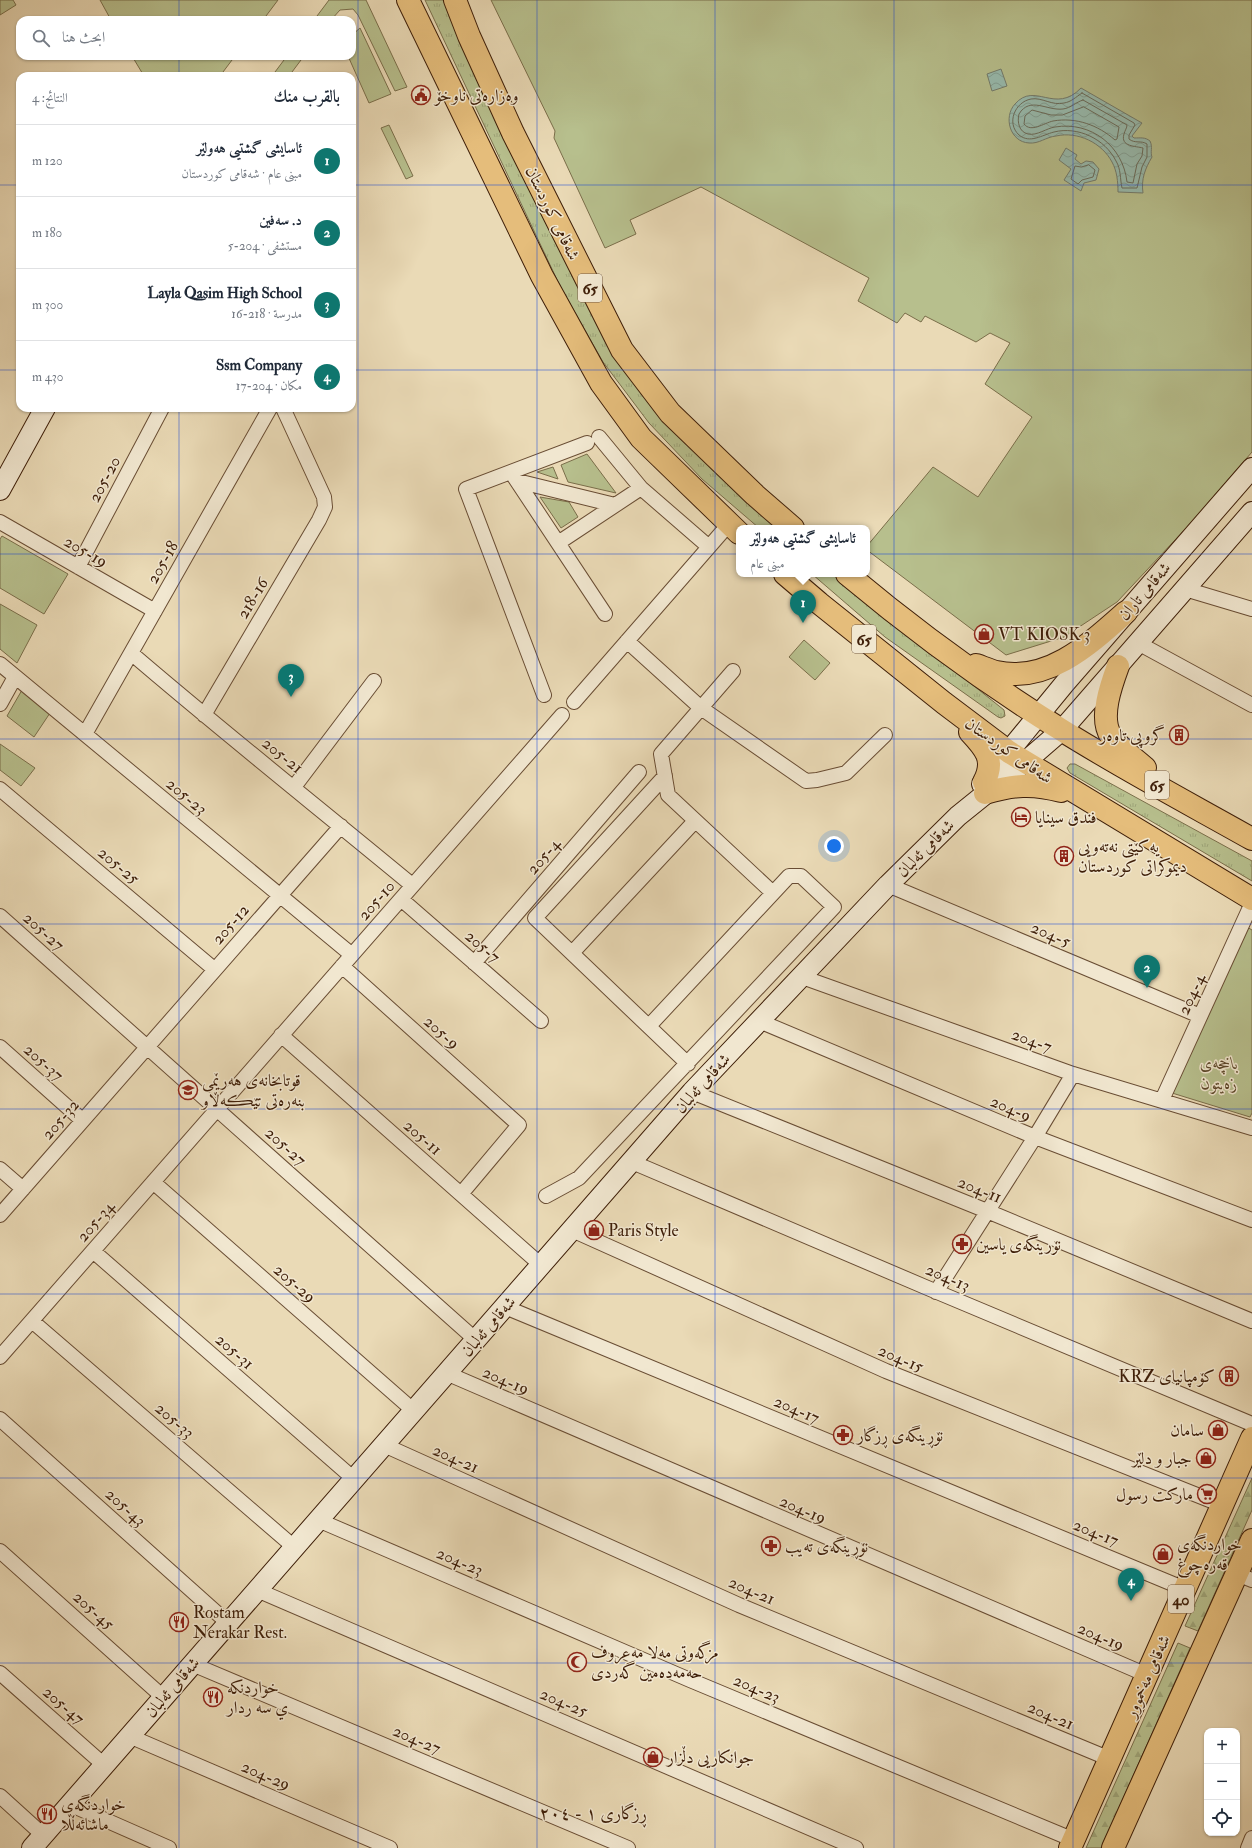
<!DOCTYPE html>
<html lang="ar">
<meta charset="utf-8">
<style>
body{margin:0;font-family:"IM FELL Double Pica",Amiri,serif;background:#f2f2f3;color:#1f2937;direction:rtl}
.controls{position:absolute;right:12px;bottom:12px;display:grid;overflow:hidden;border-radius:8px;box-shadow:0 1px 3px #0004}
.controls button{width:36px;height:36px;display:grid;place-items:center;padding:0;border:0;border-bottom:1px solid #e0e1e3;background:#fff;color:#1f2937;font:20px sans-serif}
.you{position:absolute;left:834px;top:846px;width:14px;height:14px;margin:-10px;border:3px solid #fff;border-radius:50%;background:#1a73e8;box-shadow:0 0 0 6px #1a73e833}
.badge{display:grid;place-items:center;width:26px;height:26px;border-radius:50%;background:#0f766e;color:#fff;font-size:13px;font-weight:700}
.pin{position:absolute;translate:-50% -33px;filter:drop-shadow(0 1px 2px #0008)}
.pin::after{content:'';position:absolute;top:21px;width:14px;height:12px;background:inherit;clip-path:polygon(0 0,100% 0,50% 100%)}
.popup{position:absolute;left:736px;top:525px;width:134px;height:52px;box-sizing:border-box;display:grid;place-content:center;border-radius:8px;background:#fff;filter:drop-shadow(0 1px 3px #0005);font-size:13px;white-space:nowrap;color:#747a83}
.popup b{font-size:15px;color:#1f2937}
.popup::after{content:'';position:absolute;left:50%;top:100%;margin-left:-8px;border:8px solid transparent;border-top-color:#fff}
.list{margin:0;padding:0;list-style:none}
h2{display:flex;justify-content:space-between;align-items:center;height:52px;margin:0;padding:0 16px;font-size:17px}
h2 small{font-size:13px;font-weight:400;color:#747a83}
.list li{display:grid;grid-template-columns:26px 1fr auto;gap:12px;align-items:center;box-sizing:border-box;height:72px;padding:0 16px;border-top:1px solid #e0e1e3}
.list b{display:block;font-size:15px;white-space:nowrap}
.list p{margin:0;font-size:13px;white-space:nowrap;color:#747a83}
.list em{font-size:13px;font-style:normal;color:#747a83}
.icon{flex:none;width:22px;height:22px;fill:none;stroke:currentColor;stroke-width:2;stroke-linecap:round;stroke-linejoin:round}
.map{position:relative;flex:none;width:1252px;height:1848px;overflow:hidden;direction:ltr}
.search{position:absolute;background:#fff;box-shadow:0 1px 3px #0004;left:16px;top:16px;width:340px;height:44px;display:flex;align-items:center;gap:10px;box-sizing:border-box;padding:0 14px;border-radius:12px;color:#747a83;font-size:15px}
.panel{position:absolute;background:#fff;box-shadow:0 1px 3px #0004;left:16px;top:72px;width:340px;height:340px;border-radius:12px;direction:rtl}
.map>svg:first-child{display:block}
.grass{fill:url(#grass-tufts);stroke:#7a6e4a}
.forest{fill:url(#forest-firs);stroke:#7a6e4a}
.green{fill:#b7bf8d;stroke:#7a6e4a}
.water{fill:url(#water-waves);stroke:#747c6c}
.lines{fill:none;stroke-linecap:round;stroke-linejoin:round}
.shore{stroke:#6b6c5b;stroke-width:1}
.street-casing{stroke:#694d34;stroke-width:16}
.secondary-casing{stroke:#3e1e08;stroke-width:22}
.highway-casing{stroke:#3e1e08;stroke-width:24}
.street{stroke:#f1e7d0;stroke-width:14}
.secondary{stroke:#f1e7d0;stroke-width:20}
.highway{stroke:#e5bd7b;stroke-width:22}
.grid{fill:none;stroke:#1d4ed8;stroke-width:1;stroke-opacity:0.55}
.labels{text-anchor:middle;stroke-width:3;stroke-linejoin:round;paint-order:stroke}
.shield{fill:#f1e7d0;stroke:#745a44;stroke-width:1}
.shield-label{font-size:16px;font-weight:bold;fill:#3e1e08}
.poi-label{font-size:17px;fill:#3e1e08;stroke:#f1e7d0;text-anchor:start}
.street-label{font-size:17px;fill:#3e1e08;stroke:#f1e7d0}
.park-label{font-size:17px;font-style:italic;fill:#5c4629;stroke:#f1e7d0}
.neighbourhood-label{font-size:18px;fill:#3e1e08;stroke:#f1e7d0}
</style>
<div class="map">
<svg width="1252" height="1848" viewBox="0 0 1252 1848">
<defs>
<pattern id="grass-tufts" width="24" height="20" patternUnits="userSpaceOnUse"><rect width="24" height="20" fill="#b7bf8d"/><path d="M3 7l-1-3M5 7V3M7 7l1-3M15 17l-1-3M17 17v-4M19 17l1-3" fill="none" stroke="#9ea478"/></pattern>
<pattern id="forest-firs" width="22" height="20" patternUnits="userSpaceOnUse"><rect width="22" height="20" fill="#b7bf8d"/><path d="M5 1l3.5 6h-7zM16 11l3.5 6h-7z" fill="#9ea478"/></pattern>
<pattern id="water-waves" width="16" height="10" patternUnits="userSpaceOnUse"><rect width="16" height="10" fill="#98bbae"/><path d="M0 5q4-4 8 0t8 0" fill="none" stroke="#84a094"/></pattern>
</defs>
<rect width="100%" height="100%" fill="#eadab6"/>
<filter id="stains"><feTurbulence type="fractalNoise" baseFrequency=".005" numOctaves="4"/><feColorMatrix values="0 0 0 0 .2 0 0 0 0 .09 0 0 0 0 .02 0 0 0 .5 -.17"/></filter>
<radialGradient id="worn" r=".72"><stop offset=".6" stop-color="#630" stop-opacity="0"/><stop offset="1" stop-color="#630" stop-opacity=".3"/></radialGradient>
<path class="grass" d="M425 0H443L617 352 785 528H759L702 479 649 423 603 362 560 286Z
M812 574H838L894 622 1004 710 1005 716 1001 718 998 717 885 637Z
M1070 764H1075L1252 861V881L1070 773 1067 768Z"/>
<path class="forest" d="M1252 1478V1510L1198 1631 1185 1626Z
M1178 1643 1190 1648 1101 1848H1086Z"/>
<path class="green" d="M0 0H13L16 5 0 15Z
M100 0H278L263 20H111Z
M329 0H366L407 87 395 91 358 15 353 9 340 10 331 20H314Z
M491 0H1252V452L1189 525 1117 602 1064 637 1006 655 867 550V546L933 467 978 497 1032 417 985 384 1010 343 990 333 976 342 925 316 921 322 905 313 897 323 858 301 869 278 701 187 630 220 636 234 605 248 554 138 555 131Z
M360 28 391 94 369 103 348 56H352V35Z
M132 56H235L220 76H144Z
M287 56H304L289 76H272Z
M389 125 413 176 406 179 381 128Z
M587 454 616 493 568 482 561 465Z
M553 467 558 479 537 472Z
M540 497 569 502 578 517 561 528Z
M2 536 68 574 44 614 0 588V539Z
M0 604 37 625 17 663 0 649Z
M804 640 830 663 815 680 789 657Z
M22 690 50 713 34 737 7 716Z
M0 744 35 768 21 786 0 770Z
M1247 927 1252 930V1113L1250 1117 1172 1093Z"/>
<path class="water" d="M1001 69 1007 86 992 91 987 74Z
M1081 88 1142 123 1132 136 1134 138C1141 138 1145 137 1150 141 1153 147 1150 152 1152 157 1145 169 1141 179 1143 193L1118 192C1118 182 1117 171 1112 162 1102 143 1078 131 1056 136 1046 137 1039 144 1029 143 1010 142 1003 117 1015 104 1035 81 1055 115 1081 88Z
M1066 148 1077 155 1075 159 1081 164 1086 161 1093 162 1099 169 1096 180 1084 183 1081 191 1064 180 1071 169 1059 160Z"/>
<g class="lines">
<path class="shore" d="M1082 93 1134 123 1135 125 1129 135V139C1135 144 1141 140 1147 144V157L1142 167 1137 188H1122C1120 179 1121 169 1116 161 1105 139 1078 126 1054 132 1042 135 1030 144 1019 135 1006 123 1015 102 1031 99 1042 97 1052 106 1064 103 1071 102 1076 97 1082 93Z
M1083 100 1127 125C1127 128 1125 130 1124 134 1120 147 1136 146 1143 148L1142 156 1137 164 1133 183 1127 182C1123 146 1091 121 1055 127 1047 128 1037 136 1028 134 1019 132 1017 122 1019 114 1030 96 1047 111 1063 109 1071 108 1076 102 1083 100Z
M1084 107 1119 127 1117 139 1115 140C1098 125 1076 117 1053 121 1044 123 1031 133 1024 124L1025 116 1032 110 1051 115H1062Z
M1089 165 1095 170 1093 177 1082 180 1078 184 1071 179 1075 166 1081 167Z"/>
<defs>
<path id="street" d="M599 437 641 488 709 547
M511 472 605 614
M517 481 615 505
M0 522 155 611
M558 543 641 488
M78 567 162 408
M1185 589 1252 609
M627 641 701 708 806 781 817 780 846 773 885 735
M1138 643 1252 705
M131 653C223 732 319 808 412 885
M0 664 352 955
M733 671 661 754 668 795 773 893
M544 695 466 489 587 443
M574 702 729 524
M0 704 15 677
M204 715 319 520 325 507 324 497 283 408
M85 734 270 408
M665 776 535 918 688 1064
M294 787 374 681
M0 789 214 969
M888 885 1200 1016
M401 899 541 1021
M0 916 476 1340
M572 953 695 821
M474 963 639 772
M342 966 519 1125 461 1194
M802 977 1073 1074 1252 1128
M759 1021 1035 1137 1252 1220
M281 1035 541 1265
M0 1047 82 1120
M692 1092 987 1211 1252 1321
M1162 1100 1252 903
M632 1162 930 1289 1252 1424
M0 1169 23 1189
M153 1182 414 1411
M546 1196 579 1178 834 907 801 876H789L649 1026
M0 1215 341 826
M572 1230 886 1371 1222 1505
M93 1251 354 1479
M936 1292 1035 1137 1073 1074
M505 1307 1185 1589
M32 1321 294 1547
M0 1357 562 715
M446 1373 1147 1675
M0 1419 228 1623
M384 1445 739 1605 1110 1759
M318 1520 690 1680 1074 1840
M0 1551 163 1697
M1237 1574 1252 1580
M257 1590 856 1848
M192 1664 628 1848
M0 1673 104 1765
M129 1736 390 1848
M0 1796 43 1835
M69 1804 169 1848
M1248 1848 1252 1838"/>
<path id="secondary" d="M0 490 45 408
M982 784 1065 683 1252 468
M32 1848 692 1092 888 885 958 816 1025 762 1062 730 1252 512"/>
<path id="highway" d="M408 0 542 276 601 383 641 438 739 533
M455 0 469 36 513 133 622 350 670 413 755 495 793 528
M785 574 819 603 944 703 1009 752 1252 899
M847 574C914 630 986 683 1060 729 1122 768 1188 803 1252 839
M976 665C982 667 989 670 996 672 1048 684 1091 643 1126 612
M1118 666C1111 685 1099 718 1111 736 1119 748 1134 758 1145 768
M970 732C985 748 996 760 984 782
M985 793C1013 785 1032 783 1061 791
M1070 1848 1252 1438
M1113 1848 1252 1540"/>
</defs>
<use href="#street" class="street-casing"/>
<use href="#secondary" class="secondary-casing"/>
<use href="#highway" class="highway-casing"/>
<use href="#street" class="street"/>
<use href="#secondary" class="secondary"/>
<use href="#highway" class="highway"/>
</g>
<path class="grid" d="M179 0V20M358 0V1848M537 0V1848M715 0V1848M894 0V1848M1073 0V1848M179 56V76M0 185H20M352 185H1252M0 370H20M352 370H1252M179 408V1848M0 554H1252M0 739H1252M0 924H1252M0 1109H1252M0 1294H1252M0 1478H1252M0 1663H1252"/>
<defs>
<symbol id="civic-ring" viewBox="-11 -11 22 22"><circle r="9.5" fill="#f1e7d0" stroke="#8f2418" stroke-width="1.5"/><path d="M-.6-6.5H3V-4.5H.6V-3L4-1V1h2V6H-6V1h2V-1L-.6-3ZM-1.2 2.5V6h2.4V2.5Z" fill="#8f2418"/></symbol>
<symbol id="shop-ring" viewBox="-11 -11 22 22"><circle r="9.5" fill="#f1e7d0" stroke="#8f2418" stroke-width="1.5"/><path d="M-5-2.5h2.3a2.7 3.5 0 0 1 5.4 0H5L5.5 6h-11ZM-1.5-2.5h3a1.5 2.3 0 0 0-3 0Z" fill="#8f2418"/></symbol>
<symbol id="building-ring" viewBox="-11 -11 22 22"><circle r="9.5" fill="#f1e7d0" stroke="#8f2418" stroke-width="1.5"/><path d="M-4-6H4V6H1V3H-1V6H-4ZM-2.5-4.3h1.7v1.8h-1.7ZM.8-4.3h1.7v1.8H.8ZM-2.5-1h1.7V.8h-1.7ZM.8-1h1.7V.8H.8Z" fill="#8f2418"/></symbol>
<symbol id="hotel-ring" viewBox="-11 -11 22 22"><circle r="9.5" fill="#f1e7d0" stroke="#8f2418" stroke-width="1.5"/><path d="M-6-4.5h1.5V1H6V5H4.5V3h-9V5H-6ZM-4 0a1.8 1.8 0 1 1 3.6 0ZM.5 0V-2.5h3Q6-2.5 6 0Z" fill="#8f2418"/></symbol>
<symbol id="school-ring" viewBox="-11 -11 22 22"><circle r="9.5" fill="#f1e7d0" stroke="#8f2418" stroke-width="1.5"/><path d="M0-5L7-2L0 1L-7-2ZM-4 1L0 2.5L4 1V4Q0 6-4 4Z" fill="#8f2418"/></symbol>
<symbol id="pharmacy-ring" viewBox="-11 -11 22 22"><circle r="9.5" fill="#f1e7d0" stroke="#8f2418" stroke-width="1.5"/><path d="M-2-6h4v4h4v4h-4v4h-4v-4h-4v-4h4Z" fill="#8f2418"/></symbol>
<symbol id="supermarket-ring" viewBox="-11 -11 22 22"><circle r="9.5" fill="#f1e7d0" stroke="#8f2418" stroke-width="1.5"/><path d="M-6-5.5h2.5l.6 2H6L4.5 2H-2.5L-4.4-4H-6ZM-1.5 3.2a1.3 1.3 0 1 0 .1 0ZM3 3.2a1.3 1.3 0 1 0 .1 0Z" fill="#8f2418"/></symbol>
<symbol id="restaurant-ring" viewBox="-11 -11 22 22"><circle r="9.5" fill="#f1e7d0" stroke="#8f2418" stroke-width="1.5"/><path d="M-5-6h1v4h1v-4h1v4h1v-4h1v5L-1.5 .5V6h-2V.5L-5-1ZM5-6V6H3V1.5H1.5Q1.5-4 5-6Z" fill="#8f2418"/></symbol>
<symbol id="mosque-ring" viewBox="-11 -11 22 22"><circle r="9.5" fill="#f1e7d0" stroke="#8f2418" stroke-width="1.5"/><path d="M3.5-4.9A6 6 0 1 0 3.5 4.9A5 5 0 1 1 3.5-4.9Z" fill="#8f2418"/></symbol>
</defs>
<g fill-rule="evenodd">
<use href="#civic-ring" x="410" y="84" width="22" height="22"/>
<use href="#shop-ring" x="973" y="623" width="22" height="22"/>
<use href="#building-ring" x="1168" y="724" width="22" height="22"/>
<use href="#hotel-ring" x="1010" y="806" width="22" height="22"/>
<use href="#building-ring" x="1053" y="845" width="22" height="22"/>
<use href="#school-ring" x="177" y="1079" width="22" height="22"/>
<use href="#shop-ring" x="583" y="1219" width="22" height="22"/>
<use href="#pharmacy-ring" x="951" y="1233" width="22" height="22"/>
<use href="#building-ring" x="1218" y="1365" width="22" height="22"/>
<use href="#shop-ring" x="1207" y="1419" width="22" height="22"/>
<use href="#pharmacy-ring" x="832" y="1424" width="22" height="22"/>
<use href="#shop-ring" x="1195" y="1447" width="22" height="22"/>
<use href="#supermarket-ring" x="1196" y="1483" width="22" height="22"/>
<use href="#pharmacy-ring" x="760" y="1535" width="22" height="22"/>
<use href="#shop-ring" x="1152" y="1543" width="22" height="22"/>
<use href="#restaurant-ring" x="168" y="1611" width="22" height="22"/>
<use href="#mosque-ring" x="566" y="1651" width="22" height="22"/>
<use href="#restaurant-ring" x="202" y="1686" width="22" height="22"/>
<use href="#shop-ring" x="642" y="1746" width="22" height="22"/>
<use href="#restaurant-ring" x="36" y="1803" width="22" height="22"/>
</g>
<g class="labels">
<g class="shield">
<rect x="578" y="274" width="24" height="28" rx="3"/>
<rect x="852" y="625" width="24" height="28" rx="3"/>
<rect x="1145" y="771" width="24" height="28" rx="3"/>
<rect x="1168" y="1585" width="26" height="28" rx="3"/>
</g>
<g class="shield-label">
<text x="590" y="294">65</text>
<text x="864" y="645">65</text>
<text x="1157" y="791">65</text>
<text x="1181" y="1605">40</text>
</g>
<g class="poi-label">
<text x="435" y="101">وەزارەتی ناوخۆ</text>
<text x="998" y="640">VT KIOSK 3</text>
<text x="1165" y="741" text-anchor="end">گروپی تاوەر</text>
<text x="1035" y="823">فندق سينايا</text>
<text x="1078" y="852">یه‌كێتی نه‌ته‌ویی<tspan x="1078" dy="20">دیموكراتی كوردستان</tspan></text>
<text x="202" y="1086">قوتابخانەی هەرێمی<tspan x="202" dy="20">بنەرەتی تێڪەڵاو</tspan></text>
<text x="608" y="1236">Paris Style</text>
<text x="976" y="1250">نۆرینگەی یاسین</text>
<text x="1215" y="1382" text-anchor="end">KRZ كۆمپانیای</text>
<text x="1204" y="1436" text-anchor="end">سامان</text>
<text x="857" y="1441">نۆڕینگەی ڕزگار</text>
<text x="1192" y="1464" text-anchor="end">جبار و دلێر</text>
<text x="1193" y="1500" text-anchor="end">مارکت رسول</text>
<text x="1177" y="1550">خواردنگەی<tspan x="1177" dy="20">قەرەچوغ</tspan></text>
<text x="785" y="1552">نۆڕینگەی تەیب</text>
<text x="193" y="1618">Rostam<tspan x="193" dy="20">Nerakar Rest.</tspan></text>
<text x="591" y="1658">مزگەوتی مەلا مەعروف<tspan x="591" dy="20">حەمەدەمین گەردی</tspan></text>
<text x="227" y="1693">خواردنكه<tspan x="227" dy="20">ي سه ردار</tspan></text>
<text x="667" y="1763">جوانکاریی دڵزار</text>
<text x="61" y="1810">خواردنگەی<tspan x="61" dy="20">ماشائەڵڵا</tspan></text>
</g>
<g class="street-label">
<text transform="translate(553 213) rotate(64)" y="6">شەقامی کوردستان</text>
<text transform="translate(104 479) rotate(-62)" y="6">205-20</text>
<text transform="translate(86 551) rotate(30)" y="6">205-19</text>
<text transform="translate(162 562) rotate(-60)" y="6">205-18</text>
<text transform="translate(1144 591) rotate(-49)" y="6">شەقامی تاران</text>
<text transform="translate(252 598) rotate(-59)" y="6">218-16</text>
<text transform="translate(1009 750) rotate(35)" y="6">شەقامی کوردستان</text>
<text transform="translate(283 755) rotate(39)" y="6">205-21</text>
<text transform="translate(187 796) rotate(40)" y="6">205-23</text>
<text transform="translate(925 848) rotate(-45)" y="6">شەقامی ئەلبان</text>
<text transform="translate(543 856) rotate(-49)" y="6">205-4</text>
<text transform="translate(119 865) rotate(40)" y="6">205-25</text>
<text transform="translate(376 900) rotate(-49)" y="6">205-10</text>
<text transform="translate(230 924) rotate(-49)" y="6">205-12</text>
<text transform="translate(44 931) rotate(42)" y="6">205-27</text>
<text transform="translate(1051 934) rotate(23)" y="6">204-5</text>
<text transform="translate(483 946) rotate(41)" y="6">205-7</text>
<text transform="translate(1191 994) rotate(-65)" y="6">204-4</text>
<text transform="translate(442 1032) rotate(42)" y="6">205-9</text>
<text transform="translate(1032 1040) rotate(20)" y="6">204-7</text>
<text transform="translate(44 1062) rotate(42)" y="6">205-37</text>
<text transform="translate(702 1083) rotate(-48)" y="6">شەقامی ئەلبان</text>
<text transform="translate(1011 1108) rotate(23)" y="6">204-9</text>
<text transform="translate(60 1119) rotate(-49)" y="6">205-32</text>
<text transform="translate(423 1137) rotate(41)" y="6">205-11</text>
<text transform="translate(286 1146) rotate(42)" y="6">205-27</text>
<text transform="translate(980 1189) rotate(22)" y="6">204-11</text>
<text transform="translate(95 1221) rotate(-49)" y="6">205-34</text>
<text transform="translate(948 1277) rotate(23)" y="6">204-13</text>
<text transform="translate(295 1283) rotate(41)" y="6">205-29</text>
<text transform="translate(488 1326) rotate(-49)" y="6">شەقامی ئەلبان</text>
<text transform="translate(235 1351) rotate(41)" y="6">205-31</text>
<text transform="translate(901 1358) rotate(23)" y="6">204-15</text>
<text transform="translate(506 1380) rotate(23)" y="6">204-19</text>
<text transform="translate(797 1409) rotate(23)" y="6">204-17</text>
<text transform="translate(175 1420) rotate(41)" y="6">205-33</text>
<text transform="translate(456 1458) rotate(24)" y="6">204-21</text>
<text transform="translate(126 1507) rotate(42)" y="6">205-43</text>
<text transform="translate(803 1509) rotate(23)" y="6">204-19</text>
<text transform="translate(1096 1532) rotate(22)" y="6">204-17</text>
<text transform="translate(460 1561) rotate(23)" y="6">204-23</text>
<text transform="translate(752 1590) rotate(23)" y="6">204-21</text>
<text transform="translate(94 1610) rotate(42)" y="6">205-45</text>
<text transform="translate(1101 1636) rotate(23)" y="6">204-19</text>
<text transform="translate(1147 1676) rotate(-66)" y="6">شەقامی مەخموور</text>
<text transform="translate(172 1687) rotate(-49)" y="6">شەقامی ئەلبان</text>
<text transform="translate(757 1688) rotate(23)" y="6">204-23</text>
<text transform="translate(564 1702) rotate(23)" y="6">204-25</text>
<text transform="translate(64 1705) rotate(41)" y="6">205-47</text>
<text transform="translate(1051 1715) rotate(23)" y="6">204-21</text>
<text transform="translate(417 1739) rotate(23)" y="6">204-27</text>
<text transform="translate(266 1775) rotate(23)" y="6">204-29</text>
</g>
<g class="park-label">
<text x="1219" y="1069">باخچەی<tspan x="1219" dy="20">زەیتون</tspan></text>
</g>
<g class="neighbourhood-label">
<text x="593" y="1819">ڕزگاری ١ - ٢٠٤</text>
</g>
</g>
<rect width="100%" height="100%" filter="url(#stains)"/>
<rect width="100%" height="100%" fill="url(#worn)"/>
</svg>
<div class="controls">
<button>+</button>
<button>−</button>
<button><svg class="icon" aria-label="locate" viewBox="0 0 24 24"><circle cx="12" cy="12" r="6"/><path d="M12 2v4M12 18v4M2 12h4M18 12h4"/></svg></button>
</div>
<div class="you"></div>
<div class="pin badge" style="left:803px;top:623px">1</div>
<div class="popup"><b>ئاسایشی گشتیی هەولێر</b>مبنى عام</div>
<div class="pin badge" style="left:1147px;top:988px">2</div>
<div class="pin badge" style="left:291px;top:697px">3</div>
<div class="pin badge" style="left:1131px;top:1601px">4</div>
<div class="search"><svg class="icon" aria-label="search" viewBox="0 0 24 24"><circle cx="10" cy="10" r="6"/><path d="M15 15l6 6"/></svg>ابحث هنا</div>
<section class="panel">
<h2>بالقرب منك<small>النتائج: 4</small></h2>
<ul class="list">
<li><span class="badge">1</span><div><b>ئاسایشی گشتیی هەولێر</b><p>مبنى عام · شەقامی کوردستان</p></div><em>120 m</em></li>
<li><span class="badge">2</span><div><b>د. سەفین</b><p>مستشفى · 204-5</p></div><em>180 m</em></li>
<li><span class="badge">3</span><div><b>Layla Qasim High School</b><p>مدرسة · 218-16</p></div><em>300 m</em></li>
<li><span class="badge">4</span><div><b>Ssm Company</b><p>مكان · 204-17</p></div><em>430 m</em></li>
</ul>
</section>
</div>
